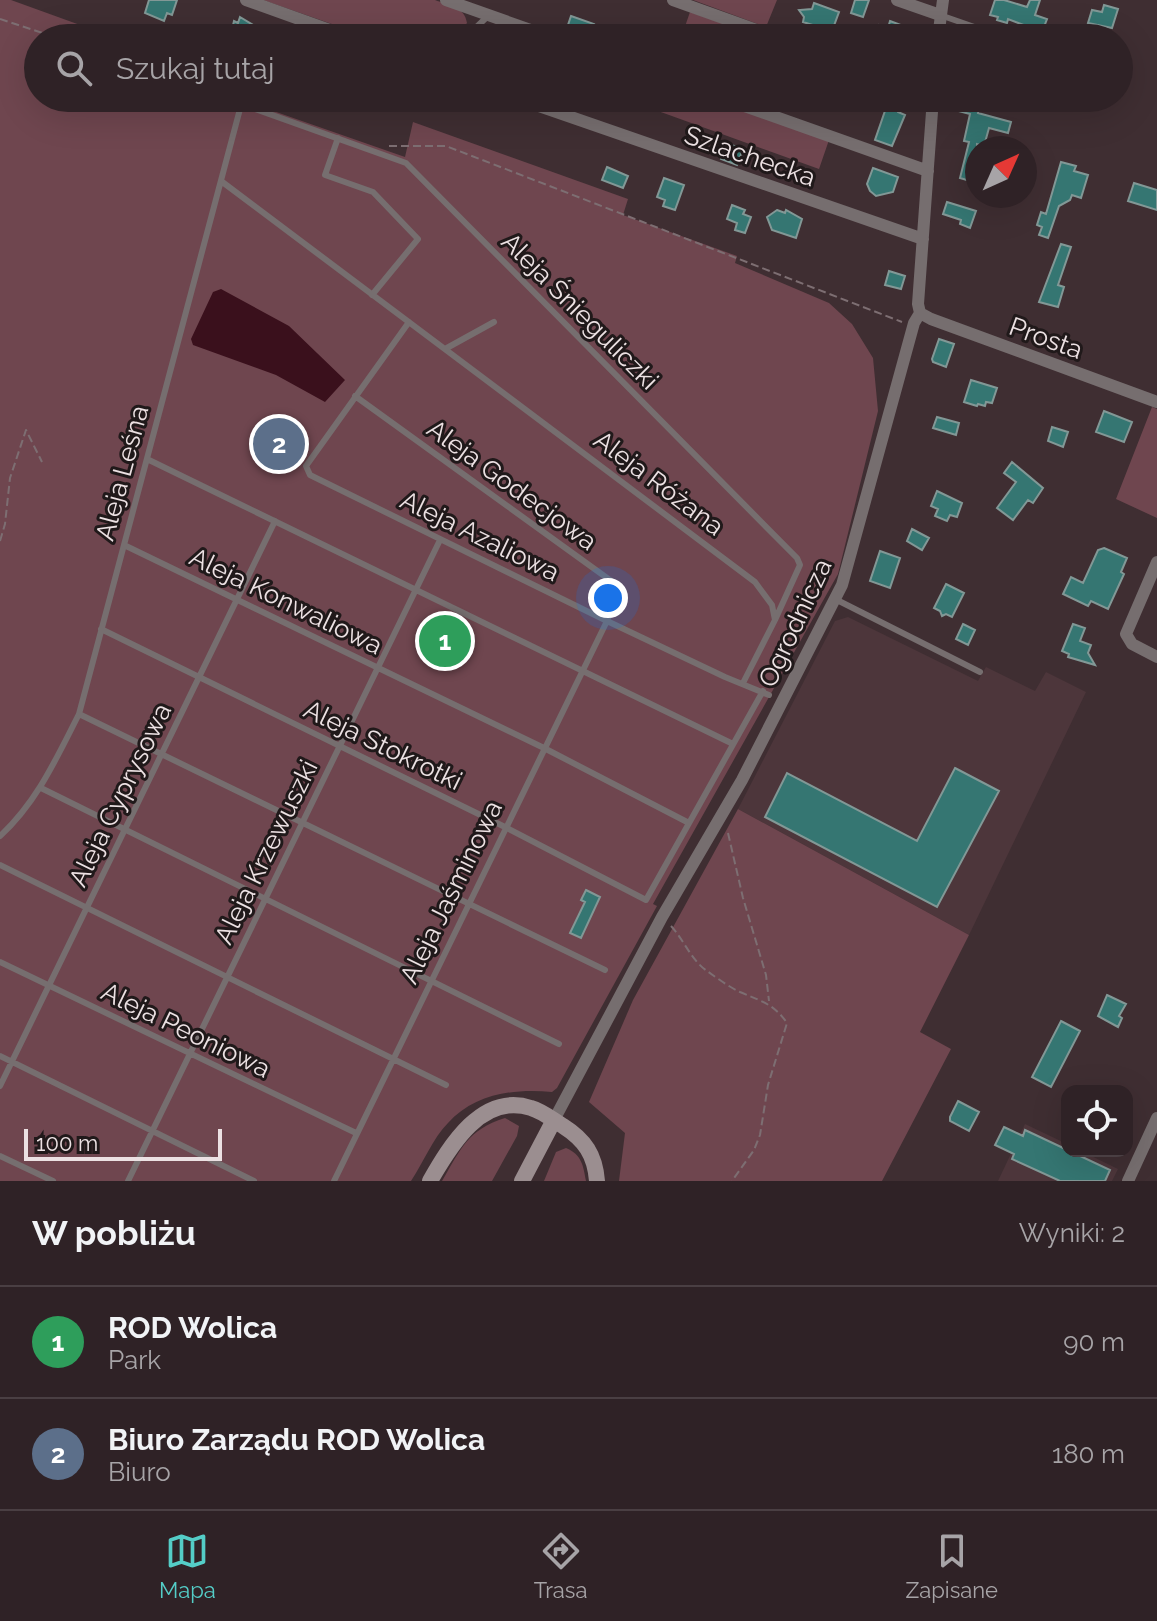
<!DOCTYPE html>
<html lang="pl">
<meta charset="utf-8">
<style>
body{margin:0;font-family:Raleway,sans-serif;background:#372a2e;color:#f1f3f6}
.controls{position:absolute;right:24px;bottom:24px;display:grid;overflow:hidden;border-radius:16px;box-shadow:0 8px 32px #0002}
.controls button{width:72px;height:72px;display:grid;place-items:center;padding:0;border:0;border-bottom:2px solid #4a3f43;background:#2f2226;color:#f1f3f6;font:40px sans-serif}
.compass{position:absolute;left:965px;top:136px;width:72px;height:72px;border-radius:50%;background:#2f2226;box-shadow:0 8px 32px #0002;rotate:45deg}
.scale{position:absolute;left:24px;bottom:20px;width:198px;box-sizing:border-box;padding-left:8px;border:4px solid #ece1e3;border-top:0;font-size:22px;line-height:28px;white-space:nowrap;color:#ece1e3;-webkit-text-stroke:6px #20191a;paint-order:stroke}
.you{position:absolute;left:608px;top:598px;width:28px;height:28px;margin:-20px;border:6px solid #fff;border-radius:50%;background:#1a73e8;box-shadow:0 0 0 12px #1a73e833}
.badge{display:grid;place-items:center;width:52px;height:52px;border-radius:50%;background:#54cdc7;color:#fff;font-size:26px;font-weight:700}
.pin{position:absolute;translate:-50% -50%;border:4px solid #fff;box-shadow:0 2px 8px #0006}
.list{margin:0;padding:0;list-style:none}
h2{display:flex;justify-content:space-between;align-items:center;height:104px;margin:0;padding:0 32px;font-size:34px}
h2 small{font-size:26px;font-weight:400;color:#a7a4a7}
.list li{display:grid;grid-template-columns:52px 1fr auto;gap:24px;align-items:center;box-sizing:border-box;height:112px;padding:0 32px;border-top:2px solid #4a3f43}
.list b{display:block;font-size:30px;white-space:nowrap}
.list p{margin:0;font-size:26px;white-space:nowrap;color:#a7a4a7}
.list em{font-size:26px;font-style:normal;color:#a7a4a7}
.icon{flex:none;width:44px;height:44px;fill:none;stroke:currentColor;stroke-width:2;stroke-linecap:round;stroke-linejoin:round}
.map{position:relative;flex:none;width:1157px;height:1181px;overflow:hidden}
.search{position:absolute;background:#2f2226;box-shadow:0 8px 32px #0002;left:24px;right:24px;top:24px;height:88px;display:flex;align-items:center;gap:20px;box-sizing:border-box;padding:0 28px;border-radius:44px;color:#a7a4a7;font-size:30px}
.sheet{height:328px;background:#2f2226}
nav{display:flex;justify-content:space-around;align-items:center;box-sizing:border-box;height:112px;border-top:2px solid #4a3f43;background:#2f2226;font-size:22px;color:#a7a4a7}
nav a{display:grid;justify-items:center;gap:4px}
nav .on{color:#54cdc7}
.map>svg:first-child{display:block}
.built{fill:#4d363b}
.green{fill:#6f464f}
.water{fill:#3a101c}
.building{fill:#357672;stroke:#829896;stroke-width:2}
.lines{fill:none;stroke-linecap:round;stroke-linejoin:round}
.path{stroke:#7d6e72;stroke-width:2;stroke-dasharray:8 4;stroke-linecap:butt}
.lane{stroke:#766e6f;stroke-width:6}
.street{stroke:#766e6f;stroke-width:12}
.secondary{stroke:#9b8e90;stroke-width:16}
.labels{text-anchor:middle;stroke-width:6;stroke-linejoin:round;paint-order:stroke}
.street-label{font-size:26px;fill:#ece1e3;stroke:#20191a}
</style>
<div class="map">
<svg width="1157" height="1181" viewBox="0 0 1157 1181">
<rect width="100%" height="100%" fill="#3f2e32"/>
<path class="built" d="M848 617 978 681 986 667 1035 691 1046 672 1086 692 969 935 738 809 835 621Z
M1025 1124 1067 1144V1151H1081L1118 1169 1112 1181H998Z"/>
<path class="green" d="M0 0H11L116 38H38V98H236L405 157 413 122 628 199 623 215 737 256 735 263 829 303 852 324 873 358 878 411 838 574 653 904 657 906 557 1088 552 1092C515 1088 474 1094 448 1123 433 1138 423 1163 411 1181H0Z
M263 0H435C448 5 465 7 467 23L455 38H372Z
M693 0H777L766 27Z
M690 12 753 34 751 38H681Z
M497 23 543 38H476L485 27Z
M622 98H708L829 140 819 169Z
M1152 407 1157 409V518L1116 499Z
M738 809 969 935 920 1032 951 1049 882 1181H619L625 1133 589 1102 633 1000Z
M505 1118 519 1126 517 1136 492 1181H442C461 1149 467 1130 505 1118Z
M566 1148C582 1155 583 1165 586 1181H544L556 1152Z"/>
<path class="water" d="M221 289 289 326 345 380 325 402 276 375 193 345 191 339 213 292Z"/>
<path class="building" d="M149 0H177L172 15 167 13 164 21 145 13Z
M855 0H869L863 17 851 13Z
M995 0H1004L1027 7 1030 0H1040L1035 15 1047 19 1042 32 1008 19 1007 23 997 20 998 17 990 15Z
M814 3 839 12 832 31 803 22 804 17 799 10 812 9Z
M1104 5 1118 9 1112 28 1088 23 1092 10 1102 12Z
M571 16 594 24 590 36 567 28Z
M240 17 258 28 254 38H230L234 21 238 23Z
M890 21 909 28 907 35 912 38H875L879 25 888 28Z
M954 98H982L978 113 1011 122 1008 133 989 128 984 146 977 144V183L960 178 969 142 964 141 970 114 951 109Z
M886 108 893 110 897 108 898 112 905 115 892 146 875 140Z
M726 143 743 149 737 165 721 159Z
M1061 162 1076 166 1074 171 1088 175 1081 198 1072 195 1070 200 1059 206 1048 238 1039 235 1042 227 1037 225 1041 212 1046 214Z
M607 167 628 176 623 188 602 180Z
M873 168 898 177 893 192 876 196 870 191 867 184Z
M664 178 684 185 675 210 663 206 665 200 657 197Z
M1134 183 1157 190V210L1128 201Z
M947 202 976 211 970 228 960 224 961 220 943 214Z
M732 205 745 210 743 214 751 217 745 233 735 230 737 223 727 219Z
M777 210 785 213 786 210 802 219 796 238 772 230 767 217Z
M1061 244 1071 247 1058 285 1064 287 1058 307 1039 302Z
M889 271 905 276 901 289 885 285Z
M939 339 954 344 946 367 933 362 932 359Z
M971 380 997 388 992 403 986 402 985 406 978 404 977 406 964 402Z
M1104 411 1132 422 1124 442 1096 432Z
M937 417 959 423 956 435 933 428Z
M1052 427 1068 432 1063 447 1048 441Z
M271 433 293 445 287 455 265 444Z
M1012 462 1043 488 1033 503 1028 500 1013 520 997 508 1016 482 1004 473Z
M937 491 962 503 957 517 950 515 947 521 935 516 938 509 931 506Z
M912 529 929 538 922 550 907 541Z
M1104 548 1127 558 1121 572 1124 574 1108 609 1091 601 1088 606 1063 594 1071 577 1083 583 1098 550Z
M880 551 900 558 890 588 870 581Z
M946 584 964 593 952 617 946 614 942 616 940 611 934 608Z
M963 624 975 630 968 645 956 639Z
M1073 624 1085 628 1080 641 1091 645 1088 653 1095 665 1068 657 1069 654 1062 651Z
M955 768 999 791 937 907 765 817 787 773 917 841Z
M586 890 600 897 581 938 570 933 585 902 581 900Z
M1107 995 1126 1004 1119 1016 1122 1018 1118 1027 1098 1016Z
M1061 1021 1080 1031 1051 1087 1032 1077Z
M958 1101 979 1112 969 1131 950 1121V1117Z
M1004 1127 1023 1136 1025 1130 1110 1170 1105 1181H1060L1012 1159 1014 1154 995 1145Z"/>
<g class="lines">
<path class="path" d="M0 19 58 38
M389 146H446L902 322
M0 541 5 524 10 478 26 430 42 462
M728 833 743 898 766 975 769 1001
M671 926C684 940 691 960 707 971 717 978 729 987 740 992 761 1001 774 1004 787 1023L768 1085 760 1135 754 1150 732 1181"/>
<path class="lane" d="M940 15 1006 38
M465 38 488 16
M338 138 325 175 373 192 418 239 372 295
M221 181 755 582 772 605 775 620 743 683
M409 322 306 466 310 475 607 621 725 677 769 695
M445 349 494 322
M147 459 733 744
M124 545 544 748 689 823
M835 599 980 672
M101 629 505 827 646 900 763 691
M79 714 605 970
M41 788 559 1044
M0 836C37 802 56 759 79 714L240 109 247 106 406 163 797 558 800 565 775 620
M0 865 446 1085
M0 962 356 1133
M0 1056 254 1181
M0 1086 275 521
M0 1156 53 1181
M128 1181 440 540
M334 1181 607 621 616 596 614 583 355 396"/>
<path class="street" d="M246 0 352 38
M446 0 553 38
M673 0 779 38
M897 0 940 15
M938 38 943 0
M516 98 923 239
M722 98 928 171
M920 313 931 319 1157 402
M1157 562 1126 634 1132 644 1157 657
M554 1120 662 917 742 780 842 585 914 323 920 313 918 304 933 98
M1128 1181 1157 1118"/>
<path class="secondary" d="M430 1181C450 1146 482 1092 531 1108 542 1111 553 1120 563 1126 585 1140 595 1155 597 1181
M522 1181 554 1120"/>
</g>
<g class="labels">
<g class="street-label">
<text transform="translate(750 156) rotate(19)" y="9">Szlachecka</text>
<text transform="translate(580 311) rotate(45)" y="9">Aleja Śnieguliczki</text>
<text transform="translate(1046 338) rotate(20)" y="9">Prosta</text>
<text transform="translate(122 473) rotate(-75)" y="9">Aleja Leśna</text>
<text transform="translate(659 483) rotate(37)" y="9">Aleja Różana</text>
<text transform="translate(512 485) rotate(36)" y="9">Aleja Godecjowa</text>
<text transform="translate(480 536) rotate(26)" y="9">Aleja Azaliowa</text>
<text transform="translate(286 601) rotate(26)" y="9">Aleja Konwaliowa</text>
<text transform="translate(795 623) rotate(-65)" y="9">Ogrodnicza</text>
<text transform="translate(383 745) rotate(26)" y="9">Aleja Stokrotki</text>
<text transform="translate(120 795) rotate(-64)" y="9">Aleja Cyprysowa</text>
<text transform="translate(266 852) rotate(-64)" y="9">Aleja Krzewuszki</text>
<text transform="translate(451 892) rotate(-64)" y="9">Aleja Jaśminowa</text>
<text transform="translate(186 1030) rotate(26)" y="9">Aleja Peoniowa</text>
</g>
</g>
</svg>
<div class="controls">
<button><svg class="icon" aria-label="locate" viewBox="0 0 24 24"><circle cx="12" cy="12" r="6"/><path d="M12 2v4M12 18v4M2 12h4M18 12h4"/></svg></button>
</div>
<svg class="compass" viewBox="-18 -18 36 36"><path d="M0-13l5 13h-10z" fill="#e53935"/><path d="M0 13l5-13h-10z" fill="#a7a4a7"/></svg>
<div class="scale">100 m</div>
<div class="you"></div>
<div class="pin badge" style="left:445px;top:641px;background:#2e9e5b">1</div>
<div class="pin badge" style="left:279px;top:444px;background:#5c6f8a">2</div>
<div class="search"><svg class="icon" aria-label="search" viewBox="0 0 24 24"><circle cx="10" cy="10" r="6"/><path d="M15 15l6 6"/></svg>Szukaj tutaj</div>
</div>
<section class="sheet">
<h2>W pobliżu<small>Wyniki: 2</small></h2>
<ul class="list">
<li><span class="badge" style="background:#2e9e5b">1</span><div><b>ROD Wolica</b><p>Park</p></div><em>90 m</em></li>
<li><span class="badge" style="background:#5c6f8a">2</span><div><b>Biuro Zarządu ROD Wolica</b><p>Biuro</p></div><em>180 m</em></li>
</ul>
</section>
<nav>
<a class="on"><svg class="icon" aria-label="map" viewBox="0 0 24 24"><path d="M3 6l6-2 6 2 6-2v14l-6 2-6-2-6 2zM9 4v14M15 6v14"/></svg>Mapa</a>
<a><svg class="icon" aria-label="directions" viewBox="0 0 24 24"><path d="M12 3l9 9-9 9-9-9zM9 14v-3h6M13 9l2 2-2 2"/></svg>Trasa</a>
<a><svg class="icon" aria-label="saved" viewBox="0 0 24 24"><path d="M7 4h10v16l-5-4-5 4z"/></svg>Zapisane</a>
</nav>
